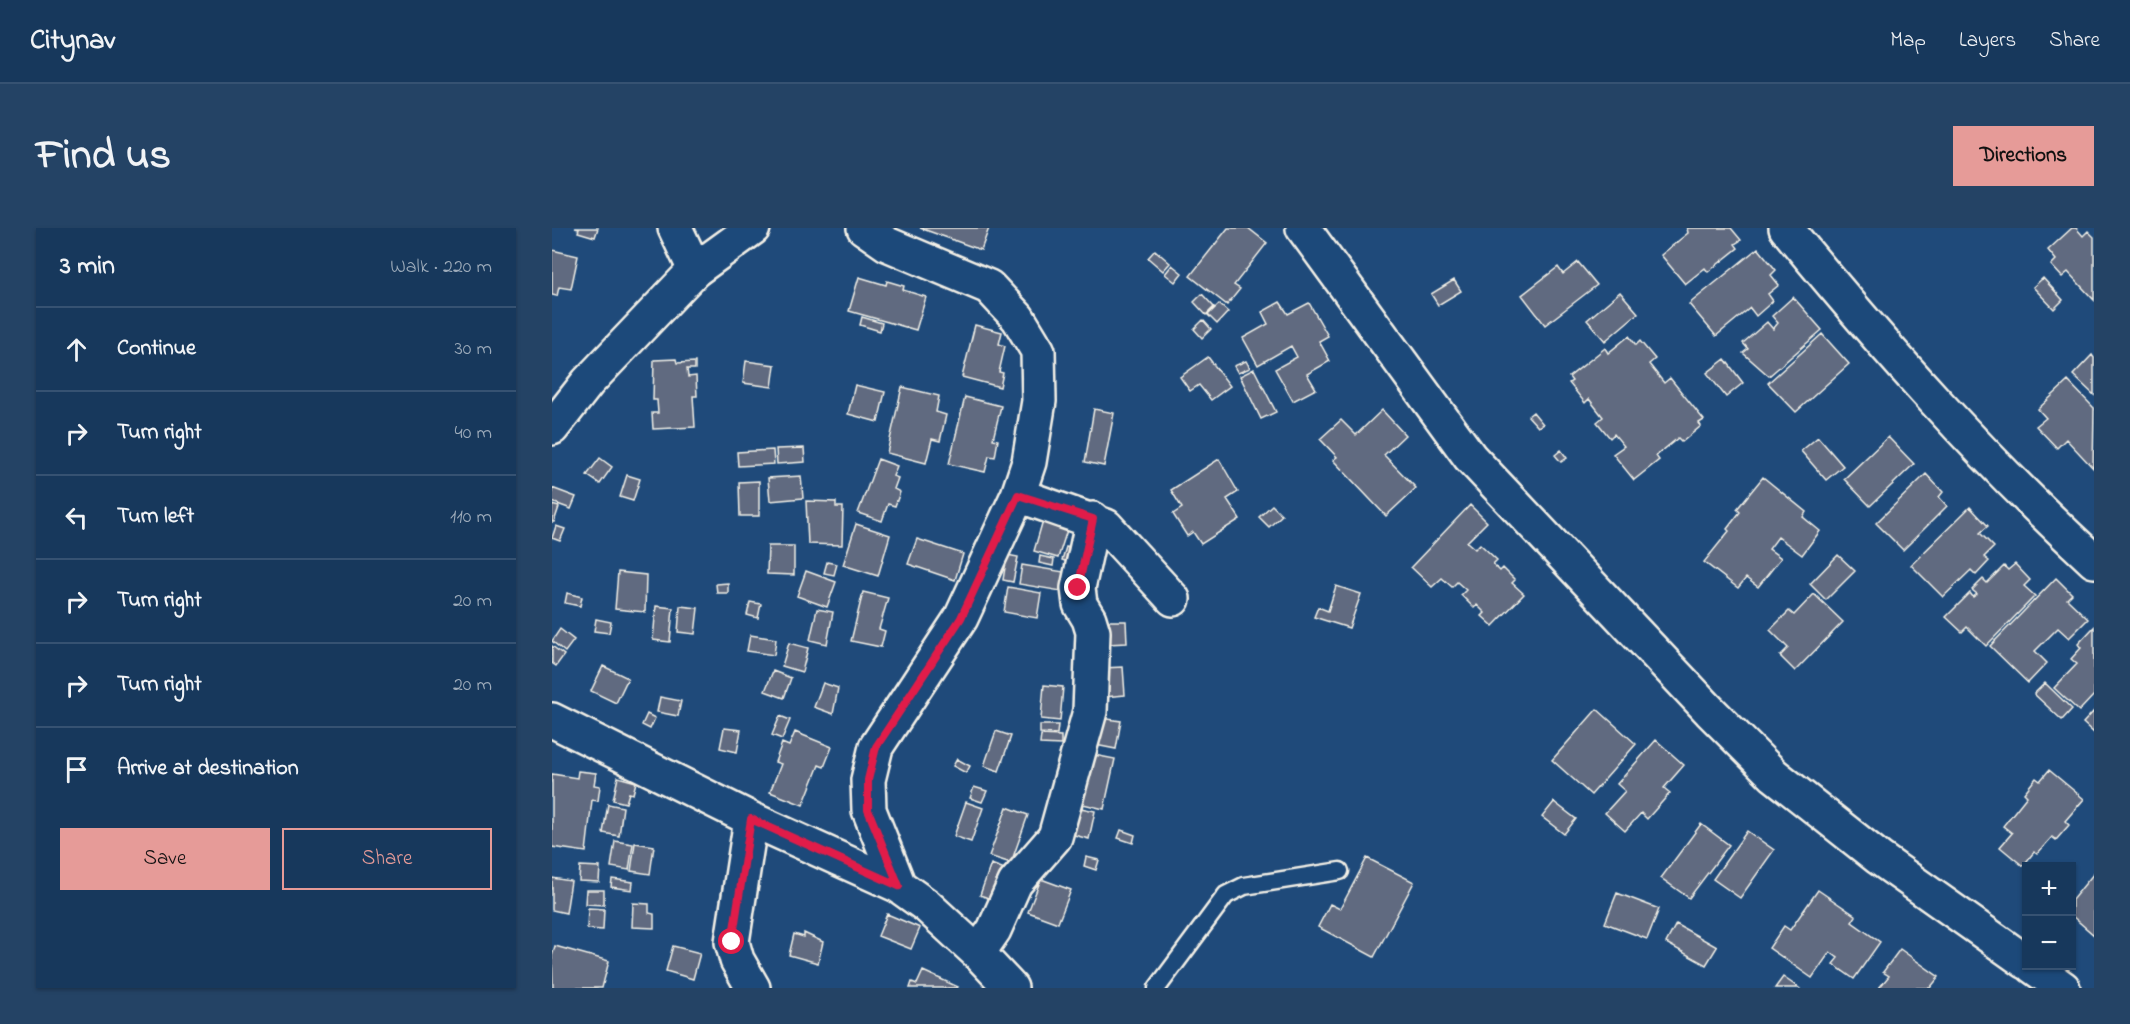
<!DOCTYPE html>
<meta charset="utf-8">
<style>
body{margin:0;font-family:"Indie Flower",sans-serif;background:#244365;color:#f1f3f6}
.controls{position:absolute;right:18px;bottom:18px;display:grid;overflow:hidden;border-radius:0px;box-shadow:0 2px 4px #0004}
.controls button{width:54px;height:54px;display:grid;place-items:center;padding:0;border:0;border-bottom:2px solid #365272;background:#17385c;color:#f1f3f6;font:30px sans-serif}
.stop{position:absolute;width:18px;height:18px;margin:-14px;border:4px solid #e11d48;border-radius:50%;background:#fff}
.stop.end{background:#e11d48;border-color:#fff;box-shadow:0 2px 6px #0008}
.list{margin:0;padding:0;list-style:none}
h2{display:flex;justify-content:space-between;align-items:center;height:78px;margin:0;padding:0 24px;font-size:26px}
h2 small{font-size:20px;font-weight:400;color:#9eacbb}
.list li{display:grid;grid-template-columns:39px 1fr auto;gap:18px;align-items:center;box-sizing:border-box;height:84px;padding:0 24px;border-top:2px solid #365272}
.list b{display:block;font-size:22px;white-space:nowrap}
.list em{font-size:20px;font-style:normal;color:#9eacbb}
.actions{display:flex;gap:12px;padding:18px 24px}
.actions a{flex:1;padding:14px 0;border:2px solid #e69b98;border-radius:0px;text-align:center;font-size:21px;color:#e69b98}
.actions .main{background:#e69b98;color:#111}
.icon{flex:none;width:33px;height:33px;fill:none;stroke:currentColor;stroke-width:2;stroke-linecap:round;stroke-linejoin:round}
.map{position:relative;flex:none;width:1542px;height:760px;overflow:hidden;border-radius:0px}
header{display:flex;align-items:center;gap:36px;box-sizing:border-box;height:84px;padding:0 30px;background:#17385c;border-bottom:2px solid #365272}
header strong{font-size:28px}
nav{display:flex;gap:33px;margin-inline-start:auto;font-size:21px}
.intro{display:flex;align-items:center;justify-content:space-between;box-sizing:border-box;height:144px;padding:0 36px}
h1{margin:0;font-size:42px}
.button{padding:15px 27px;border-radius:0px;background:#e69b98;color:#111;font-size:21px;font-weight:700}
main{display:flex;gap:36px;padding:0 36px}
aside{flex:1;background:#17385c;border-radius:0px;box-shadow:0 2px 4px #0004}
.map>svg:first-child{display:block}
.building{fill:#606b80;stroke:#f4f1e8;stroke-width:1.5}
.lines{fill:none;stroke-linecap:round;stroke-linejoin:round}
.service-casing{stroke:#f4f1e8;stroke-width:21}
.minor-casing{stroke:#f4f1e8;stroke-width:38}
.tertiary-casing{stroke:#f4f1e8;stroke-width:38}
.service{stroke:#1f4a7a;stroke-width:16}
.minor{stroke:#1f4a7a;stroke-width:33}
.tertiary{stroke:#1f4a7a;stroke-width:33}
.route{stroke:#e11d48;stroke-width:8}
</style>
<header>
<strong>Citynav</strong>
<nav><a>Map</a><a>Layers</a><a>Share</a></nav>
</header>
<div class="intro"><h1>Find us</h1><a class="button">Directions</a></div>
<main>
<aside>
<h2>3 min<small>Walk · 220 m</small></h2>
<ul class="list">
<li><svg class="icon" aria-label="ahead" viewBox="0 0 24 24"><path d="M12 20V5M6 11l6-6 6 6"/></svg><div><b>Continue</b></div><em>30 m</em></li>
<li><svg class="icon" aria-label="right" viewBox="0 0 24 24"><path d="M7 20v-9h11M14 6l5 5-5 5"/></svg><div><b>Turn right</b></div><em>40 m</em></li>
<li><svg class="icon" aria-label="left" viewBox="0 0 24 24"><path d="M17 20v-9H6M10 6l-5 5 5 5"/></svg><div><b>Turn left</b></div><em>110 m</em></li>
<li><svg class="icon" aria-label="right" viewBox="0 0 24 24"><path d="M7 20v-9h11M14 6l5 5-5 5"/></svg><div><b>Turn right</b></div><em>20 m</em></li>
<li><svg class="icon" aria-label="right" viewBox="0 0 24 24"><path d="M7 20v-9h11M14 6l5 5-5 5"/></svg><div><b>Turn right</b></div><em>20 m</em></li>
<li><svg class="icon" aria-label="arrive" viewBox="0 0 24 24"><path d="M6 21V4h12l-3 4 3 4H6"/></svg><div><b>Arrive at destination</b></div></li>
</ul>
<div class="actions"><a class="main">Save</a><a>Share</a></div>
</aside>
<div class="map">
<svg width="1542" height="760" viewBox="0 0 1542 760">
<rect width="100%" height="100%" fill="#1f4a7a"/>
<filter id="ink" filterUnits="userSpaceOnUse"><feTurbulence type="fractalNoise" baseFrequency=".0167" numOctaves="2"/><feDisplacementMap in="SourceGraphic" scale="12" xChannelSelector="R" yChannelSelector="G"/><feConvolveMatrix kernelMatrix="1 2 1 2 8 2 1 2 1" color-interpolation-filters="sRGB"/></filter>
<g filter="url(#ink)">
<path class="building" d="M23 0H46L43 9 26 4 27 1Z
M368 0H437L429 22Z
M676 0H696L715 15 682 57 688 61 675 77 638 48Z
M1135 0H1179L1189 12 1183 16 1186 20 1156 44 1153 40 1133 56 1109 27 1136 5Z
M1520 0H1524L1531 8 1536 3 1542 9V72L1516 44 1510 49 1499 37 1504 32 1496 22Z
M1206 20 1224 42 1219 47 1227 57 1216 66 1221 73 1204 88 1198 80 1164 108 1137 76Z
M0 22 26 28 19 61 7 59 5 68 0 67Z
M603 22 618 35 611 43 596 30Z
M1026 34 1045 57 993 97 970 67 1006 39 1011 46Z
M620 37 630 45 623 54 613 46Z
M307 49 334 57 335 53 352 58 351 62 374 69 364 102 297 83Z
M1491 50 1511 72 1502 81 1481 59Z
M902 52 909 63 886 77 879 66Z
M1068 64 1086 85 1053 113 1035 92Z
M650 66 662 79 654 87 642 74Z
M1241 69 1270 102 1217 148 1191 125 1196 121 1191 115 1215 94 1221 101 1226 95 1220 88Z
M728 74 736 86 757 75 776 108 767 113 778 133 755 146 764 161 741 173 723 141 745 129 739 118 706 137 691 110 716 96 710 84Z
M667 76 676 84 665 96 656 87Z
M310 89 330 95 328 103 308 97Z
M651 92 659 101 650 110 642 101Z
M423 97 450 104 447 116 453 118 447 144 451 145 448 159 410 149Z
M1270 106 1297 136 1244 184 1216 155Z
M1077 108 1084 117 1088 113 1103 131 1097 136 1112 155 1118 150 1152 192 1147 195 1149 198 1130 214 1126 210 1104 228 1107 232 1082 252 1061 226 1072 218 1062 206 1058 210 1045 194 1051 189 1037 171 1033 175 1017 155 1020 153 1017 149 1053 120 1056 125Z
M1540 127 1542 130V167L1521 147Z
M656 129 678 158 659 172 647 157 638 163 628 149Z
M124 131 125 135 143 134V141H135L136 149 144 148 145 168H141L143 199 101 201 100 185H106L105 172H101L102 132Z
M1173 131 1191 155 1174 169 1155 145Z
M194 133 223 137 220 159 191 155Z
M694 133 698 140 686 145 682 138Z
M702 141 724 184 709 191 688 148Z
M1516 153 1542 180 1541 240 1514 211 1505 220 1484 198 1494 190 1486 181Z
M303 157 333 164 326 194 296 186Z
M350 159 387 168 384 184 394 187 388 213 380 211 374 235 335 225Z
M413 169 449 178 441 211 446 212 443 229 437 228 433 244 397 236Z
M542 181 562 185 552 238 533 234Z
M830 182 853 207 832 227 864 260 834 288 781 232 785 229 768 211 789 192 804 207Z
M981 184 991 196 986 199 976 188Z
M1266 209 1291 238 1274 252 1249 223Z
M1336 209 1362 236 1318 278 1292 251Z
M252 220 253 234 225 236 224 221Z
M221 222 222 236 186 238 185 224Z
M1009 222 1015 230 1009 234 1003 227Z
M48 230 60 239 48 256 35 247Z
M326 231 345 238 341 248 346 250 342 261 348 264 343 278 336 276 330 293 306 285Z
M667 231 686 264 675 271 688 291 649 316 641 304 635 308 621 286 630 280 619 262Z
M1374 246 1391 264 1387 269 1395 278 1351 322 1324 295Z
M75 247 88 251 81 273 68 269Z
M249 248 251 270 218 273 216 250Z
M1211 249 1254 284 1251 289 1268 303 1250 327 1226 309 1217 321 1229 330 1206 359 1194 350 1186 360 1152 334 1177 303 1175 301 1188 284 1185 281Z
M207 253V288H188L187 254Z
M0 260 24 269 19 281 0 274Z
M254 273 284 274V279H291L290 317 256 316Z
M0 277 7 279 2 294H0Z
M720 277 730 287 717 299 707 289Z
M918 277 935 294 915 314 923 321 928 316 945 332 941 336 948 343 951 340 963 352 960 355 972 366 941 398 930 388 933 385 925 377 922 380 909 367 914 362 905 354 900 359 890 350 880 359 859 339Z
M1418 279 1436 298 1428 305 1442 319 1432 329 1437 333 1424 347 1419 342 1391 369 1359 337Z
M491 292 516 299 506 330 482 323Z
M304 296 338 307 326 348 291 337Z
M4 298 13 301 8 313 0 310Z
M365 311 411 326 403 352 356 336Z
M216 318H242V347L215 346Z
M514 319 527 323 523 336 510 332Z
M455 327 466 329 461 354 451 352Z
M1286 327 1303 343 1274 372 1258 356Z
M488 328 502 331 501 338 487 335Z
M275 334 285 336 282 347 272 345Z
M1463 336 1478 352 1472 358 1483 368 1434 418 1415 399 1410 404 1394 389 1418 365 1421 369 1425 366 1420 362 1431 351 1435 355 1452 338 1456 342Z
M470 337 512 344 509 363 467 356Z
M254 343 284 354 275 379 245 368Z
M66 344 94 347 93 384 63 381Z
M1504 350 1520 366 1515 371 1536 391 1517 410 1506 400 1483 423 1495 435 1476 455 1438 418Z
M176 355V365H165L164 356Z
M784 358 809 366 797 400 762 389 766 379 776 383Z
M456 359 489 365 485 390 452 384Z
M311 364 336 370 327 401 333 403 329 419 299 413Z
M15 365 30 369 28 378 13 375Z
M1262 366 1291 394 1243 443 1228 428 1236 420 1218 402 1237 383 1242 387Z
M198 374 209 376 206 390 195 387Z
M104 378 121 380 118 414 101 412Z
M128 378 146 380 143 406 126 404Z
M265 381 281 384 275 416 258 412Z
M44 391 59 394 57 405 42 403Z
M554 393H574L575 415 555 416Z
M1542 399V467L1527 483 1502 460 1525 436 1519 431 1529 420 1526 416Z
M8 401 22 412 13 424 0 413Z
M198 407 224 411 222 427 195 423Z
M237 415 256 420 250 444 230 438Z
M0 418 12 427 4 438 0 435Z
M51 438 76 450 64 475 39 463Z
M571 439 573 467 552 469 550 440Z
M221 443 239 450 232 470 213 463Z
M271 455 286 460 281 486 262 479Z
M1493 455 1520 481 1510 492 1482 466Z
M492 457 511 459 508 493 489 491Z
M108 469 129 473 126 488 105 484Z
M1045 481 1084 516 1039 567 1000 532Z
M1542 483V505L1531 495Z
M95 486 103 490 98 501 90 497Z
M228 488 238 492 230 511 220 507Z
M548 490 569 493 564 521 543 517Z
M488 497H506L505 506 488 505Z
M172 500 189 502 185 524 168 520Z
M444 503 459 508 447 543 432 538Z
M243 504 280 519 272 539 267 537 251 577 218 564 229 536 223 534 230 515 237 518Z
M489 507 509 508V517L488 516Z
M1104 512 1132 537 1112 560 1118 565 1095 591 1089 585 1073 603 1053 585 1073 563 1065 556Z
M542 527 563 531 552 581 531 576Z
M405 531 418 538 414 545 401 538Z
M1497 542 1532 571 1513 593 1517 597 1504 612 1500 609 1485 626 1482 624 1471 638 1448 619 1460 605 1451 598 1475 568 1472 565 1484 550 1488 553Z
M26 543 44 545 42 557 48 558 46 573 40 572 34 624 0 619V546L25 550Z
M66 549 84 554 81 566 77 565 74 575 61 572Z
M422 559 435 563 430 574 418 570Z
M414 574 431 580 419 614 402 608Z
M1002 574 1024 591 1012 606 990 589Z
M56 576 71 579 67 608 51 605Z
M455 579 476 587 459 635 437 628Z
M529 580 543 583 537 611 522 607Z
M1149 596 1177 617 1137 670 1109 650Z
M569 602 583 607 581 615 566 610Z
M1195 603 1222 622 1188 670 1161 651Z
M63 613 81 616 77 642 59 639Z
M83 615 102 618 98 646 79 643Z
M534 629 547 632 544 642 532 638Z
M815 630 862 654 822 729 766 699 778 676 788 681Z
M439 636 458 643 447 674 428 667Z
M28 638 48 639 47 654 27 653Z
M1542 645V707L1520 688V672Z
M0 650 19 653 14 685 0 682Z
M60 651 81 654 80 662 59 659Z
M489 651 519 662 506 695 476 684Z
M34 662H52V677L33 676Z
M1266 662 1304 688 1300 694 1328 714 1302 751 1281 736 1286 730 1278 724 1260 750 1217 720 1232 698 1238 702Z
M1065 665 1107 681 1095 711 1053 695Z
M81 675 97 676V685L102 686V700L80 699Z
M36 680 52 681 51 702 35 701Z
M335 686 368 700 359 721 326 708Z
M1124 696 1165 719 1154 737 1114 715Z
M252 705 271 714 266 735 237 727 242 706 252 709Z
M3 718 57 733 50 760H1L0 728Z
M121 718 148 725 141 751 114 743Z
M1348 721 1387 749 1378 760H1327L1337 748 1331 744Z
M371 743 406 759 405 760H358L360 754 365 756Z
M1231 749 1247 760H1223Z"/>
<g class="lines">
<defs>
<path id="service" d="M605 760 674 667 692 658 788 643"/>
<path id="minor" d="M123 0 143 42
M312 0 335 16 437 59 466 90 486 123 487 173 477 234 466 267 409 390 324 519 316 552 317 582 347 658
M751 0 918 229 1158 483 1222 547 1327 630 1474 734
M1234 0C1330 117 1430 230 1542 333
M466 267 554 298 621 371
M0 492 199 591 347 658 375 678 426 725 459 760
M199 591 180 714 185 732 201 760
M426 725 442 702 463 655 503 609 538 483 541 404 537 391 528 376 526 360 541 291
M1480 738 1511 760"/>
<path id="tertiary" d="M0 200 36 154 143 42 201 0"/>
</defs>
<use href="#service" class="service-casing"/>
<use href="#minor" class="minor-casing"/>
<use href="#tertiary" class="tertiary-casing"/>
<use href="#service" class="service"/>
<use href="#minor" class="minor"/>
<use href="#tertiary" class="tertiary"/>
</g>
</g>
<g class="lines" filter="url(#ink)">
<path class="route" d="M180 714 199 591 347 658 316 582V552L324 519 409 390 466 267 541 291 526 360"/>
</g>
</svg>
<div class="controls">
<button>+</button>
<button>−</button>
</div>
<div class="stop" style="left:180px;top:714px"></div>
<div class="stop end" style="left:526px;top:360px"></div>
</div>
</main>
